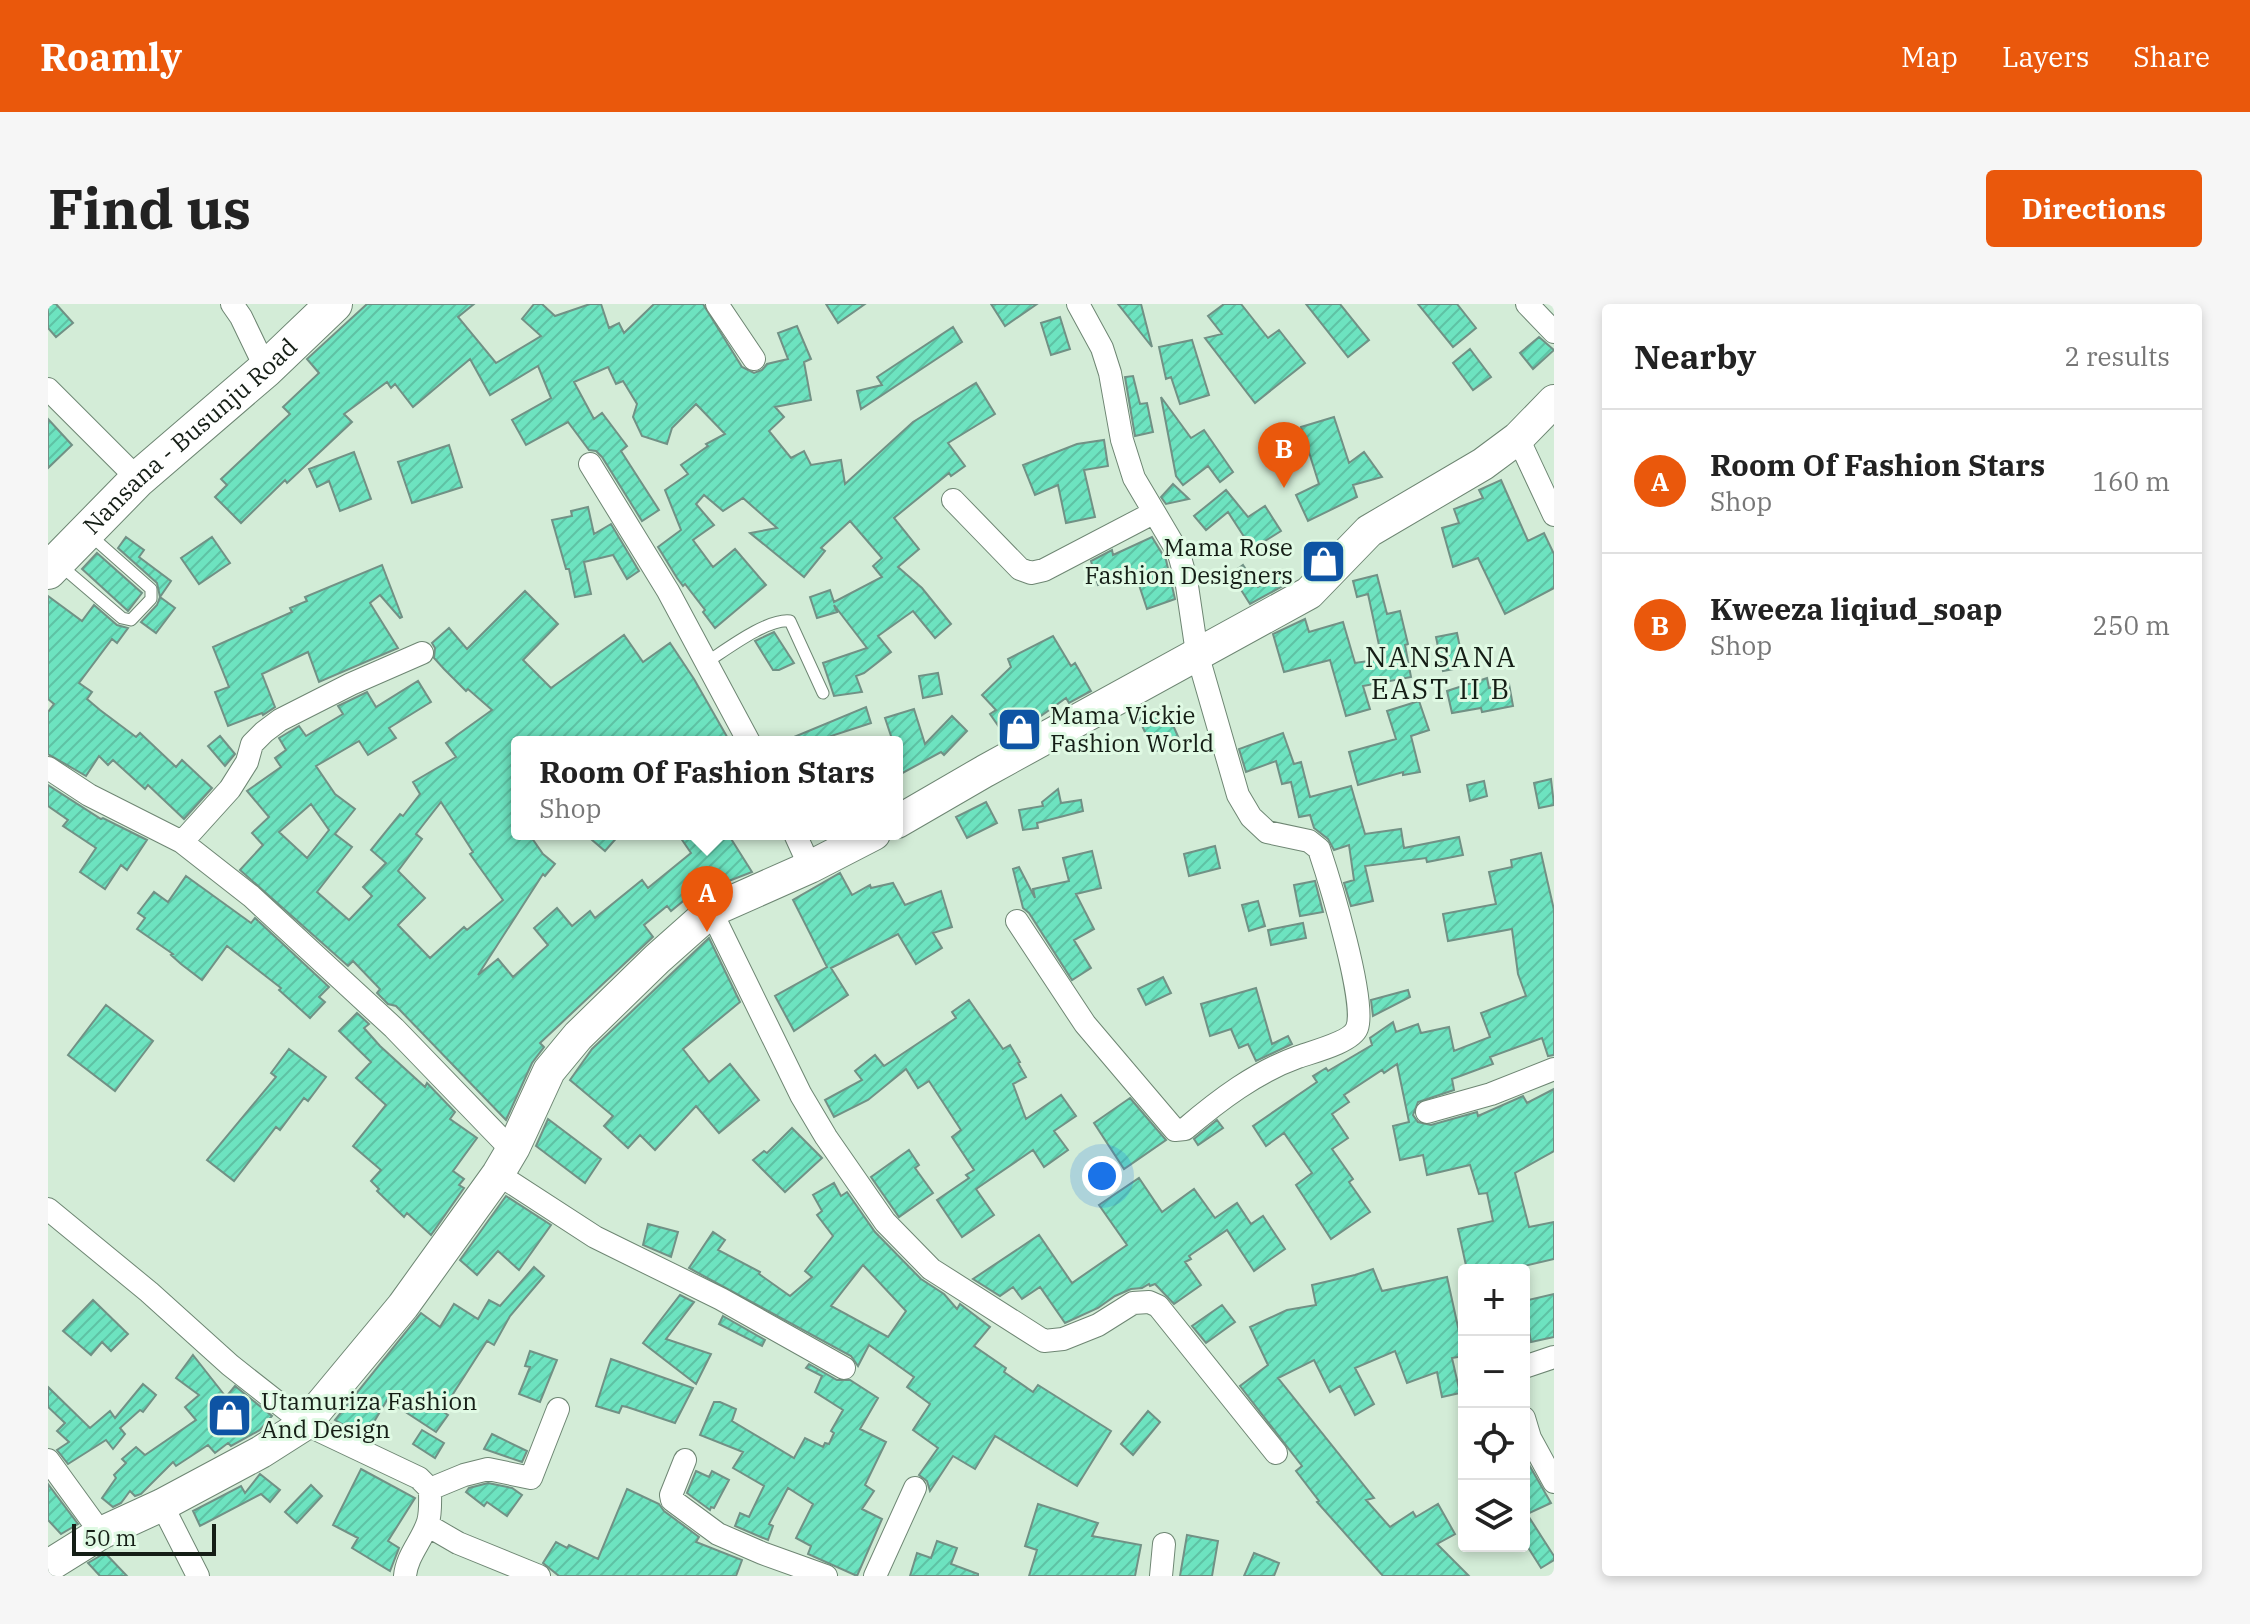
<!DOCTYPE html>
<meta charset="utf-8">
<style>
body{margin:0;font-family:"IBM Plex Serif",serif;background:#f6f6f6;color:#222}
.controls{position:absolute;right:24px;bottom:24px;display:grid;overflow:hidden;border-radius:8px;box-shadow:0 4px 12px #0003}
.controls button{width:72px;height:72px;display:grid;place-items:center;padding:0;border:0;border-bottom:2px solid #e0e0e0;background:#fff;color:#222;font:40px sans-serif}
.scale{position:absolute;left:24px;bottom:20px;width:144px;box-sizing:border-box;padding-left:8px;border:4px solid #151e16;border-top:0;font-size:22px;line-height:28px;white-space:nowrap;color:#151e16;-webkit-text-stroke:6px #e0fae4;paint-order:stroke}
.you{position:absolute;left:1054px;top:872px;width:28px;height:28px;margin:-20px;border:6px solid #fff;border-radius:50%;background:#1a73e8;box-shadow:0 0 0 12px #1a73e833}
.badge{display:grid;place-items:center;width:52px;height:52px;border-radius:50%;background:#ea580c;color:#fff;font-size:26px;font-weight:700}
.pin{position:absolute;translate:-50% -66px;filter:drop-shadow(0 2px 4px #0008)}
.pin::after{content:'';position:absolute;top:42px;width:28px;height:24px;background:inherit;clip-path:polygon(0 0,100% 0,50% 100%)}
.popup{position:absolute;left:463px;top:432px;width:392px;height:104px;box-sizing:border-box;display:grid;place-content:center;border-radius:8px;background:#fff;filter:drop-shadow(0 2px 6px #0005);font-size:26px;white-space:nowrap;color:#767676}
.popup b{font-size:30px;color:#222}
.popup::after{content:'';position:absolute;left:50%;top:100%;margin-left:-16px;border:16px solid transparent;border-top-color:#fff}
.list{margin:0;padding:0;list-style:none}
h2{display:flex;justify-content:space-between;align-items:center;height:104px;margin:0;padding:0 32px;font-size:34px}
h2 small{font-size:26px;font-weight:400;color:#767676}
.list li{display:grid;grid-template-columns:52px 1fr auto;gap:24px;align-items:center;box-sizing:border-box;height:144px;padding:0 32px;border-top:2px solid #e0e0e0}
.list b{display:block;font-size:30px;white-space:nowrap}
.list p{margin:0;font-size:26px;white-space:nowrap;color:#767676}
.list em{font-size:26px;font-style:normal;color:#767676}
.icon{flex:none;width:44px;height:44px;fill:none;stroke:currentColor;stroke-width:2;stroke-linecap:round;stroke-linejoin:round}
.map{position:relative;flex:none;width:1506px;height:1272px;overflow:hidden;border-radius:8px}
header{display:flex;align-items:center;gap:48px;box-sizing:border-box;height:112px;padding:0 40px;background:#ea580c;color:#fff}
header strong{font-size:38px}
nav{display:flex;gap:44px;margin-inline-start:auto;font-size:28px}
.intro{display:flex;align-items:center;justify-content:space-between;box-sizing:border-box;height:192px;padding:0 48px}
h1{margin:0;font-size:56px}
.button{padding:20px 36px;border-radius:8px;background:#ea580c;color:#fff;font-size:28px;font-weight:700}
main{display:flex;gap:48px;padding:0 48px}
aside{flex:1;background:#fff;border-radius:8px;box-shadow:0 4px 12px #0003}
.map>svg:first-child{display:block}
.building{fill:url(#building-hatch);stroke:#719185;stroke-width:2;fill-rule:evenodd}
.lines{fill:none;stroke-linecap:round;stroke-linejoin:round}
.lane-casing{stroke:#6e8673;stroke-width:13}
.street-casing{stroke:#6e8673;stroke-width:24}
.secondary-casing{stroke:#6e8673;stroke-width:34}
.primary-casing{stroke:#6e8673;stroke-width:38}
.lane{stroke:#fff;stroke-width:11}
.street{stroke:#fff;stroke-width:22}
.secondary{stroke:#fff;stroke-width:32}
.primary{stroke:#fff;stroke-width:36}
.labels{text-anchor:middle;stroke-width:6;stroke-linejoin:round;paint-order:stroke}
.street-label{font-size:24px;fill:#151e16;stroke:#e0fae4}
.poi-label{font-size:24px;fill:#151e16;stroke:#e0fae4;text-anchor:start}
.quarter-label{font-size:28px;letter-spacing:2px;fill:#151e16;stroke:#e0fae4}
</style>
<header>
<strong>Roamly</strong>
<nav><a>Map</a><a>Layers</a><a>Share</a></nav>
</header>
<div class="intro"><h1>Find us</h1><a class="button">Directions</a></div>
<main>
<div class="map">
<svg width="1506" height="1272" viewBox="0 0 1506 1272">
<defs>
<pattern id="building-hatch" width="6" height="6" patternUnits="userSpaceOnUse" patternTransform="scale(2)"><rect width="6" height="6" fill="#6de3c0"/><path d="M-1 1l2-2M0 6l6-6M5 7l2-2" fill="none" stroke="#5ec2a4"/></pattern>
</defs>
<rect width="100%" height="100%" fill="#d3ecd7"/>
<path class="building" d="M0 0H8L25 19 8 33 0 24Z
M319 0H426L410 13 448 59 493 32 474 15 486 0H494L507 12 542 0H553L561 24 571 19 576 29 606 0H655L694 63 706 69 714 66 719 60 740 55 730 29 749 22 763 55 756 58 763 96 727 103 736 113 721 127 743 154 756 147 763 161 793 156 797 180 865 118 928 79 947 110 900 139 917 162 903 172 901 169 846 214 871 245 850 263 874 284 903 320 887 334 865 307 830 332 843 348 816 369 808 372 814 388 786 392 775 359 819 344 786 301 789 308 769 314 762 293 782 286 786 298 834 273 825 262 834 254 802 217 773 244 777 247 756 273 702 229 729 224 695 194 675 207 656 191 648 200 666 221 645 236 665 263 687 245 718 281 667 324 655 308 657 306 637 280 635 282 629 274 610 243 633 226 617 186 640 170 633 161 660 142 658 140 677 130 648 100 624 124 619 140 594 132 585 113 589 100 575 77 568 80 560 63 526 78 546 115 554 109 579 142 573 147 611 206 594 217 554 153 548 147 541 146 520 118 478 141 464 116 503 94 490 62 442 91 422 55 365 103 347 80 343 84 339 78 296 110 304 118 239 179 237 176 193 219 167 193 179 181 173 175 242 110 235 103 271 69 259 55Z
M778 0H817L790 19Z
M943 0H989L957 22Z
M1070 0H1093L1104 43Z
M1176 0H1193L1220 34 1231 26 1257 59 1207 99 1157 34 1174 30 1160 12Z
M1258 0H1292L1321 36 1300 53Z
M1370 0H1409L1428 24 1405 43Z
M1012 13 1022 45 1003 51 993 19Z
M905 23 914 38 813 105 809 87 834 81 829 73Z
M1491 33 1506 46 1485 65 1472 49Z
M1144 36 1161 91 1132 100 1123 73 1118 75 1111 43Z
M1422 45 1443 73 1425 86 1405 59Z
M1085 72 1092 100 1099 99 1105 128 1087 132 1077 73Z
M1113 93 1143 134 1156 126 1185 168 1172 178 1160 162 1135 181 1128 172Z
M1286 113 1301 159 1316 148 1334 173 1305 181 1309 193 1260 217 1248 191 1271 180 1253 123Z
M0 115 24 141 0 164Z
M1056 136 1060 162 1036 166 1047 213 1018 219 1010 181 987 191 975 161 1029 140Z
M401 141 414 183 364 199 350 158Z
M306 148 323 195 292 207 281 177 269 183 261 165Z
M1453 176 1480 237 1496 229 1506 250V284L1457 310 1430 254 1405 263 1394 224 1411 219 1406 205 1435 194 1431 186Z
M1125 180 1141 195 1118 200 1113 193Z
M1178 186 1200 213 1217 202 1233 227 1204 245 1180 208 1158 226 1146 212Z
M540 203 546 230 563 220 591 267 579 275 565 251 536 258 543 290 527 293 521 265H518L504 216 524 212 523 207Z
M78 233 96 246 91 253 123 277 112 293 109 279 70 244Z
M164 233 182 259 151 280 133 254Z
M1104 233 1118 256 1127 295 1099 305 1088 272 1050 281 1043 257 1064 246 1065 251Z
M49 249 94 289 80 307 34 265Z
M334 261 354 313 352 314 332 291 322 299 350 344 271 378 260 348 214 370 227 403 215 411 214 409 180 422 167 388 181 383 165 343 244 308 242 304 259 297 257 293Z
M1195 261 1210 283 1237 266 1244 277 1202 300 1183 270Z
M1329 271 1339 310 1352 307 1360 340 1357 341 1363 373 1315 382 1322 405 1298 412 1282 356 1236 368 1225 330 1257 315 1261 328 1295 318 1307 359 1334 355 1320 290 1309 293 1305 277Z
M477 287 510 320 475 356 503 384 576 331 595 358 622 339 646 375 682 438H469V530H481L495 550 507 560 497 572 495 570 430 671 450 655 465 673 500 641 486 624 509 604 524 622 542 607 547 614 594 576 600 584 643 549 630 530H680L704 568 673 580 649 594 645 589 623 607 619 602 596 621 605 633 492 739 496 743 484 759 458 816 348 702 340 700 329 689 332 685 305 657 300 662 192 566 215 541 204 529 221 513 199 487 233 463 227 454 238 446 231 434 251 422 258 432 295 410 290 402 319 388 328 403 370 377 383 398 341 424 348 434 320 451 311 437 268 462 287 490 307 505 287 530 304 543 269 588 301 616 324 592 315 583 338 559 323 546 352 510 355 512 372 490 365 478 408 453 398 439 444 406 420 385 418 387 396 365 386 354 387 344 384 339 401 324 419 345ZM393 498 425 548 422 550 455 596 419 626 416 623 382 654 350 621 377 594 350 567 374 535 368 530ZM263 500 281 526 259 554 231 528Z
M0 292 34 317 46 301 69 321 80 324 69 339 64 335 31 379 44 388 39 395 52 406 88 433 92 429 128 463 134 456 164 484 136 515 100 481 97 485 65 456 60 461 51 452 38 472 0 450V408L6 400 0 395Z
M112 293 127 304 108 329 93 318 109 301Z
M726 328 746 359 731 366H725L707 337Z
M1409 329 1416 363 1395 367 1388 333Z
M1005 332 1023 362 1027 359 1043 387 1021 399 1018 394 986 417 984 411 956 430 942 410 948 406 934 391 963 363 960 355Z
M890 369 894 390 875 394 871 372Z
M1439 374 1441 384 1461 380 1465 402 1434 408 1433 404 1404 409 1399 387Z
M1371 397 1381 426 1363 432 1372 468 1355 471V468L1310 481 1301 448 1348 435 1339 407Z
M818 403 823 419 783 432 786 438H734Z
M1117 403 1132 437 1106 448 1091 415Z
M866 405 877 440 904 412 919 427 896 451 893 448 849 472V438H845L837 414Z
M1235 429 1246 460 1253 458 1262 493 1303 482 1317 530 1353 525 1356 544 1411 533 1415 551 1379 558 1378 554 1317 562 1325 597 1303 602 1296 579 1306 576 1301 541 1286 546 1280 535 1266 524 1262 511 1251 513 1243 478 1234 480 1228 457 1198 468 1191 445Z
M172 432 187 450 177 462 160 442Z
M1503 475 1506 501 1491 504 1486 479Z
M1436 477 1439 492 1422 497 1419 481Z
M0 481 53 515 55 514 99 536 79 566 73 561 57 585 32 568 48 544 15 522 20 516 0 502Z
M1010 485 1013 499 1033 496 1035 507 989 519 990 524 975 526 971 506 995 502 994 498Z
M938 498 949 519 919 534 908 513Z
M537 530H572L557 547Z
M1167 542 1172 564 1141 572 1136 550Z
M1044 547 1053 584 1028 590 1046 625 1026 636 1043 664 1024 676 981 609 975 604 965 565 971 563 987 594 985 585 1021 577 1015 554Z
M1493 549 1506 606V751L1500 752 1494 734 1442 753 1445 760 1404 775 1406 786 1370 798 1365 811 1370 818 1383 821 1429 808 1430 812 1475 792 1479 799 1506 785V847L1467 869 1481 923 1506 918V955L1459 966H1419L1410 925 1445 917 1439 889 1431 890 1422 861 1379 871 1375 851 1352 856 1345 822 1361 818 1349 760 1336 769 1334 766 1296 791 1301 798 1284 810 1300 834 1284 845 1305 875 1301 878 1322 908 1283 935 1248 881 1264 869 1236 829 1218 842 1205 822 1269 778 1265 772 1278 764 1280 767 1324 741 1322 734 1345 718 1348 728 1370 720 1373 729 1401 723 1406 747 1442 733 1433 709 1478 692 1470 670 1464 625 1400 637 1395 610 1448 600 1441 568 1464 563 1463 556Z
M792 569 804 591 822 581 823 584 845 579 857 601 893 587 904 623 885 629 894 644 868 660 850 630 783 664 800 691 746 727 727 692 779 663 745 596Z
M138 572 203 619 207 614 281 683 271 693 277 698 262 714 231 686 233 684 179 642 154 676 133 660 123 651 125 650 89 625 97 614 90 609 106 588 120 598Z
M1267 577 1275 608 1252 612 1246 581Z
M1210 597 1217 622 1201 627 1194 601Z
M1255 619 1258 634 1223 641 1220 626Z
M661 634 692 698 635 745 661 778 682 760 711 796 671 829 648 802 607 846 592 831 580 844 556 822 565 812 522 776 544 745Z
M1115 673 1123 689 1098 701 1090 685Z
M1208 684 1224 740 1240 732 1244 740 1208 757 1200 740 1191 744 1183 725 1162 732 1153 700Z
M1360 686 1362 693 1325 712 1323 696Z
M921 696 955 745 962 741 972 758 970 759 978 773 965 780 978 815 1013 791 1028 812 1006 827 1020 846 996 863 985 846 928 885 946 911 914 933 889 896 921 874 918 871 926 866 904 833 913 826 881 777 870 784 858 765 820 796 786 813 777 796 814 776 807 767 827 751 836 762 908 714 904 708Z
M58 701 105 737 67 787 20 751Z
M309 709 321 720 316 724 332 742 377 783 379 779 407 808 402 815 429 834 405 867 416 875 411 881 416 884 383 931 359 909 356 913 329 887 331 885 323 877 333 866 305 842 338 801 308 774 323 758 291 727Z
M241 745 278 773 260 797 256 794 232 826 228 823 186 877 159 856 228 773 223 769Z
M1082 794 1118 836 1076 865 1046 819Z
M500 815 553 855 537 879 488 842Z
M1169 816 1175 824 1150 841 1146 835Z
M744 824 774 854 737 888 705 856 716 847 719 849Z
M861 846 871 861 867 864 885 889 851 913 823 873Z
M1091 874 1114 908 1146 885 1167 914 1189 899 1203 920 1215 912 1237 945 1206 967 1179 926 1141 952 1143 955 1137 958 1153 981 1126 1000 1107 980 1102 982 1101 980 1094 984 1083 985 1067 992 1050 1004 1017 1019 992 983 974 995 965 983 952 992 925 975 991 931 1024 979 1079 941 1051 901Z
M786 879 793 892 799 888 827 928 873 975 896 990 909 1005 912 1000 942 1023 926 1042 958 1064 956 1068 985 1088 990 1081 1063 1127 1029 1182 947 1132 927 1165 905 1152 882 1187 879 1177 871 1171 890 1144 865 1126 882 1100 859 1083 866 1073 821 1041 810 1062 803 1052 641 964 665 928 677 936 670 946 712 968 711 970 742 992 764 973 757 967 785 932 769 911 774 907 765 891ZM815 961 858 1007 840 1033 783 1002Z
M458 892 503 921 471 966 450 947 429 971 412 956Z
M600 920 630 928 623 953 595 941Z
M486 963 496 972 462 1012 446 1041 439 1037 394 1107 400 1111 388 1128 339 1096 317 1133 287 1116 373 1009 392 1023 406 1000 430 1015 441 996 452 1002Z
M1325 965 1334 987 1399 973 1412 1032 1416 1031V1052L1404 1054 1412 1089 1394 1093 1389 1068 1359 1079 1347 1047 1307 1064 1326 1100 1307 1111 1292 1082 1282 1088 1266 1056 1230 1074 1326 1194 1318 1196 1342 1223 1365 1208 1368 1213 1390 1200 1407 1230 1389 1240 1421 1272H1335L1269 1198 1271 1197 1248 1167 1254 1162 1192 1082 1220 1061 1202 1023 1239 1006 1268 1001 1264 981 1307 971Z
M1506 990V1033L1483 1038 1476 997Z
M632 991 646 998 618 1035 663 1050 648 1080 595 1039Z
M45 996 80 1030 63 1047 54 1038 43 1051 15 1027Z
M1174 1001 1187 1018 1158 1039 1144 1022Z
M675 1012 717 1036 714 1042 671 1020Z
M482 1047 509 1056 492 1098 471 1090 482 1063 477 1062Z
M145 1051 178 1093 187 1082 224 1112 212 1126 183 1142 180 1139 167 1149 160 1141 128 1162 125 1158 93 1190 87 1192 82 1187 73 1199 65 1203 54 1194 68 1174 66 1171 78 1159 74 1155 88 1143 97 1151 148 1116 137 1103 151 1091 128 1074Z
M563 1055 645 1084 627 1119 579 1103 574 1102 571 1109 548 1102Z
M761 1060 789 1076H802L830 1094 812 1125 838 1138 817 1181 826 1187 814 1205 834 1215 809 1272 760 1250 763 1242 748 1234 765 1200 740 1184 721 1220 725 1222 720 1236 687 1222 692 1209 701 1213 716 1182 685 1164 695 1148 652 1131 666 1098H672L688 1105 684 1117 746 1154 757 1134 775 1143 777 1139 781 1140 786 1129 783 1127 795 1106 767 1088 774 1072 758 1064Z
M95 1080 108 1091 95 1108 92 1106 72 1124 77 1130 65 1145 58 1136 20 1160 9 1146 21 1138 9 1127 17 1119 0 1103V1083L42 1124 62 1107 67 1114Z
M1100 1107 1112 1118 1085 1151 1073 1140Z
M374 1126 396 1139 387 1154 365 1140Z
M444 1130 479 1147 474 1158 436 1145Z
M1476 1152 1503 1199 1479 1210 1506 1252V1256L1493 1264 1476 1237Z
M313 1165 367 1194 340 1237 351 1244 342 1267 304 1244 310 1234 285 1221Z
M648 1167 661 1173 664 1167 681 1176 666 1204 663 1203 662 1206 639 1189Z
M212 1170 232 1186 222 1198 213 1190 152 1222 145 1207 193 1182 197 1189Z
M440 1179 464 1184 474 1191 459 1212 439 1198 436 1202 418 1188 421 1184Z
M0 1180 30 1220 13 1230 0 1216Z
M263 1181 274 1192 249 1219 237 1208Z
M579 1185 611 1200 616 1207 651 1233 648 1238 694 1256 688 1272H511L495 1259 508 1238 519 1244 521 1241 550 1255Z
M990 1200 1050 1219 1044 1232 1093 1241 1087 1272H981L989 1246 977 1242Z
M1139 1231 1170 1237 1164 1272H1132Z
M889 1237 909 1244 903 1260 930 1270V1272H862L869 1249 883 1254Z
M57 1249 79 1272H52L40 1259Z
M1206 1249 1231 1259 1226 1272H1196Z"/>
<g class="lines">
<defs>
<path id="lane" d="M12 261 74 314 83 316 103 295V285L42 231
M659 358C679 345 720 314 742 317L775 389"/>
<path id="street" d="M184 0 193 13 218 65
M669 0 706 55
M1479 0 1506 28
M0 85 90 175
M1470 134 1506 211
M542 160 620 287 701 438
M905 196 972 265 983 269 996 266 1105 209
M0 464 41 491 134 538 203 592 346 724 458 840 466 843
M747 530 762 563
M134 538 182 485 199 458 204 440 216 428 232 416 303 380 374 349
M663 607 753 791 778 833 837 918 883 965 996 1037 1015 1035 1050 1021 1085 999 1101 998 1110 1002 1228 1149
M969 617 1037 720 1127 826 1137 825C1171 796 1208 768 1250 753 1264 748 1304 738 1309 724 1319 698 1281 575 1271 545L1261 537 1219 528 1203 513 1190 491 1149 349 1138 275 1131 250 1086 174 1074 136 1062 69 1054 44 1030 0
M1379 808 1443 790 1506 765
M450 870 547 933 673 995 796 1064
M0 905 101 988 182 1061 257 1120 371 1174 382 1185C382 1196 383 1208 380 1218 374 1237 359 1251 357 1272
M1476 1063 1506 1053
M1476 1114 1482 1134 1506 1178
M0 1156 53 1229
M637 1156 623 1191 624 1196 670 1230 714 1249 778 1272
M382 1185 416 1171 440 1165 483 1174 510 1105
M114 1201 150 1272
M379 1221 410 1239 491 1272
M827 1272 867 1184
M1113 1272 1116 1240"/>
<path id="secondary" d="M849 518 937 467 1261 289 1321 227 1435 160 1470 134 1506 97
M0 1262 53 1229 114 1201 213 1148 257 1120 355 1002 450 870 466 843 501 767 530 732 609 655 663 607 762 563 826 530"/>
<g id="primary">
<path id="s1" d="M0 267 90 175 218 65 286 0"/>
</g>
</defs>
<use href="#lane" class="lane-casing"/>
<use href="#street" class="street-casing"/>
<use href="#secondary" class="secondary-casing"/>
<use href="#primary" class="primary-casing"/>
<use href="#lane" class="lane"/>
<use href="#street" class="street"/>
<use href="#secondary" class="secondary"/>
<use href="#primary" class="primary"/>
</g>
<defs>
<symbol id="shop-square" viewBox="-11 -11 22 22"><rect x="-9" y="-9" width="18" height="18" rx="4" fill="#0e54a4" stroke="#e0fae4"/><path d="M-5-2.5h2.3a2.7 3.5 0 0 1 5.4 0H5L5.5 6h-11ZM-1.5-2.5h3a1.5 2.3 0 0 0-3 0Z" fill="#fff"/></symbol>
</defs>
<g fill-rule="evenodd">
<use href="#shop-square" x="1250" y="232" width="51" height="51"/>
<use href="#shop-square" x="946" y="400" width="51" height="51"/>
<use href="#shop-square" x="156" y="1086" width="51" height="51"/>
</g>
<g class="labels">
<g class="street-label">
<text dy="8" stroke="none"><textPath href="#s1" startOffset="196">Nansana - Busunju Road</textPath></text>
</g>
<g class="poi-label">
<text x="1245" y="252" text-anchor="end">Mama Rose<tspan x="1245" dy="28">Fashion Designers</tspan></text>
<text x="1002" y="420">Mama Vickie<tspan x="1002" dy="28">Fashion World</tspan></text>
<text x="213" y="1106">Utamuriza Fashion<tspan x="213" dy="28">And Design</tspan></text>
</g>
<g class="quarter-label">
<text x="1393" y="363">NANSANA<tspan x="1393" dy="32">EAST II B</tspan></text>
</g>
</g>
</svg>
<div class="controls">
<button>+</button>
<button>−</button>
<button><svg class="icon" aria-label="locate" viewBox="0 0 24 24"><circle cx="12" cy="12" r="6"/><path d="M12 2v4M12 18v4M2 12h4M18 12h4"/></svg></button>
<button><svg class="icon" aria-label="layers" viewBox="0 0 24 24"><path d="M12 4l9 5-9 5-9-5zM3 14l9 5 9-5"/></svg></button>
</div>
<div class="scale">50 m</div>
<div class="you"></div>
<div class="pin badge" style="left:659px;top:628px">A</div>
<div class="popup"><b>Room Of Fashion Stars</b>Shop</div>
<div class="pin badge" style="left:1236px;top:184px">B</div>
</div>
<aside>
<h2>Nearby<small>2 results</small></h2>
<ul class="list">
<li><span class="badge">A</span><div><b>Room Of Fashion Stars</b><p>Shop</p></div><em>160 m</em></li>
<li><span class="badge">B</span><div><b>Kweeza liqiud_soap</b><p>Shop</p></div><em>250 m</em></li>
</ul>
</aside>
</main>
